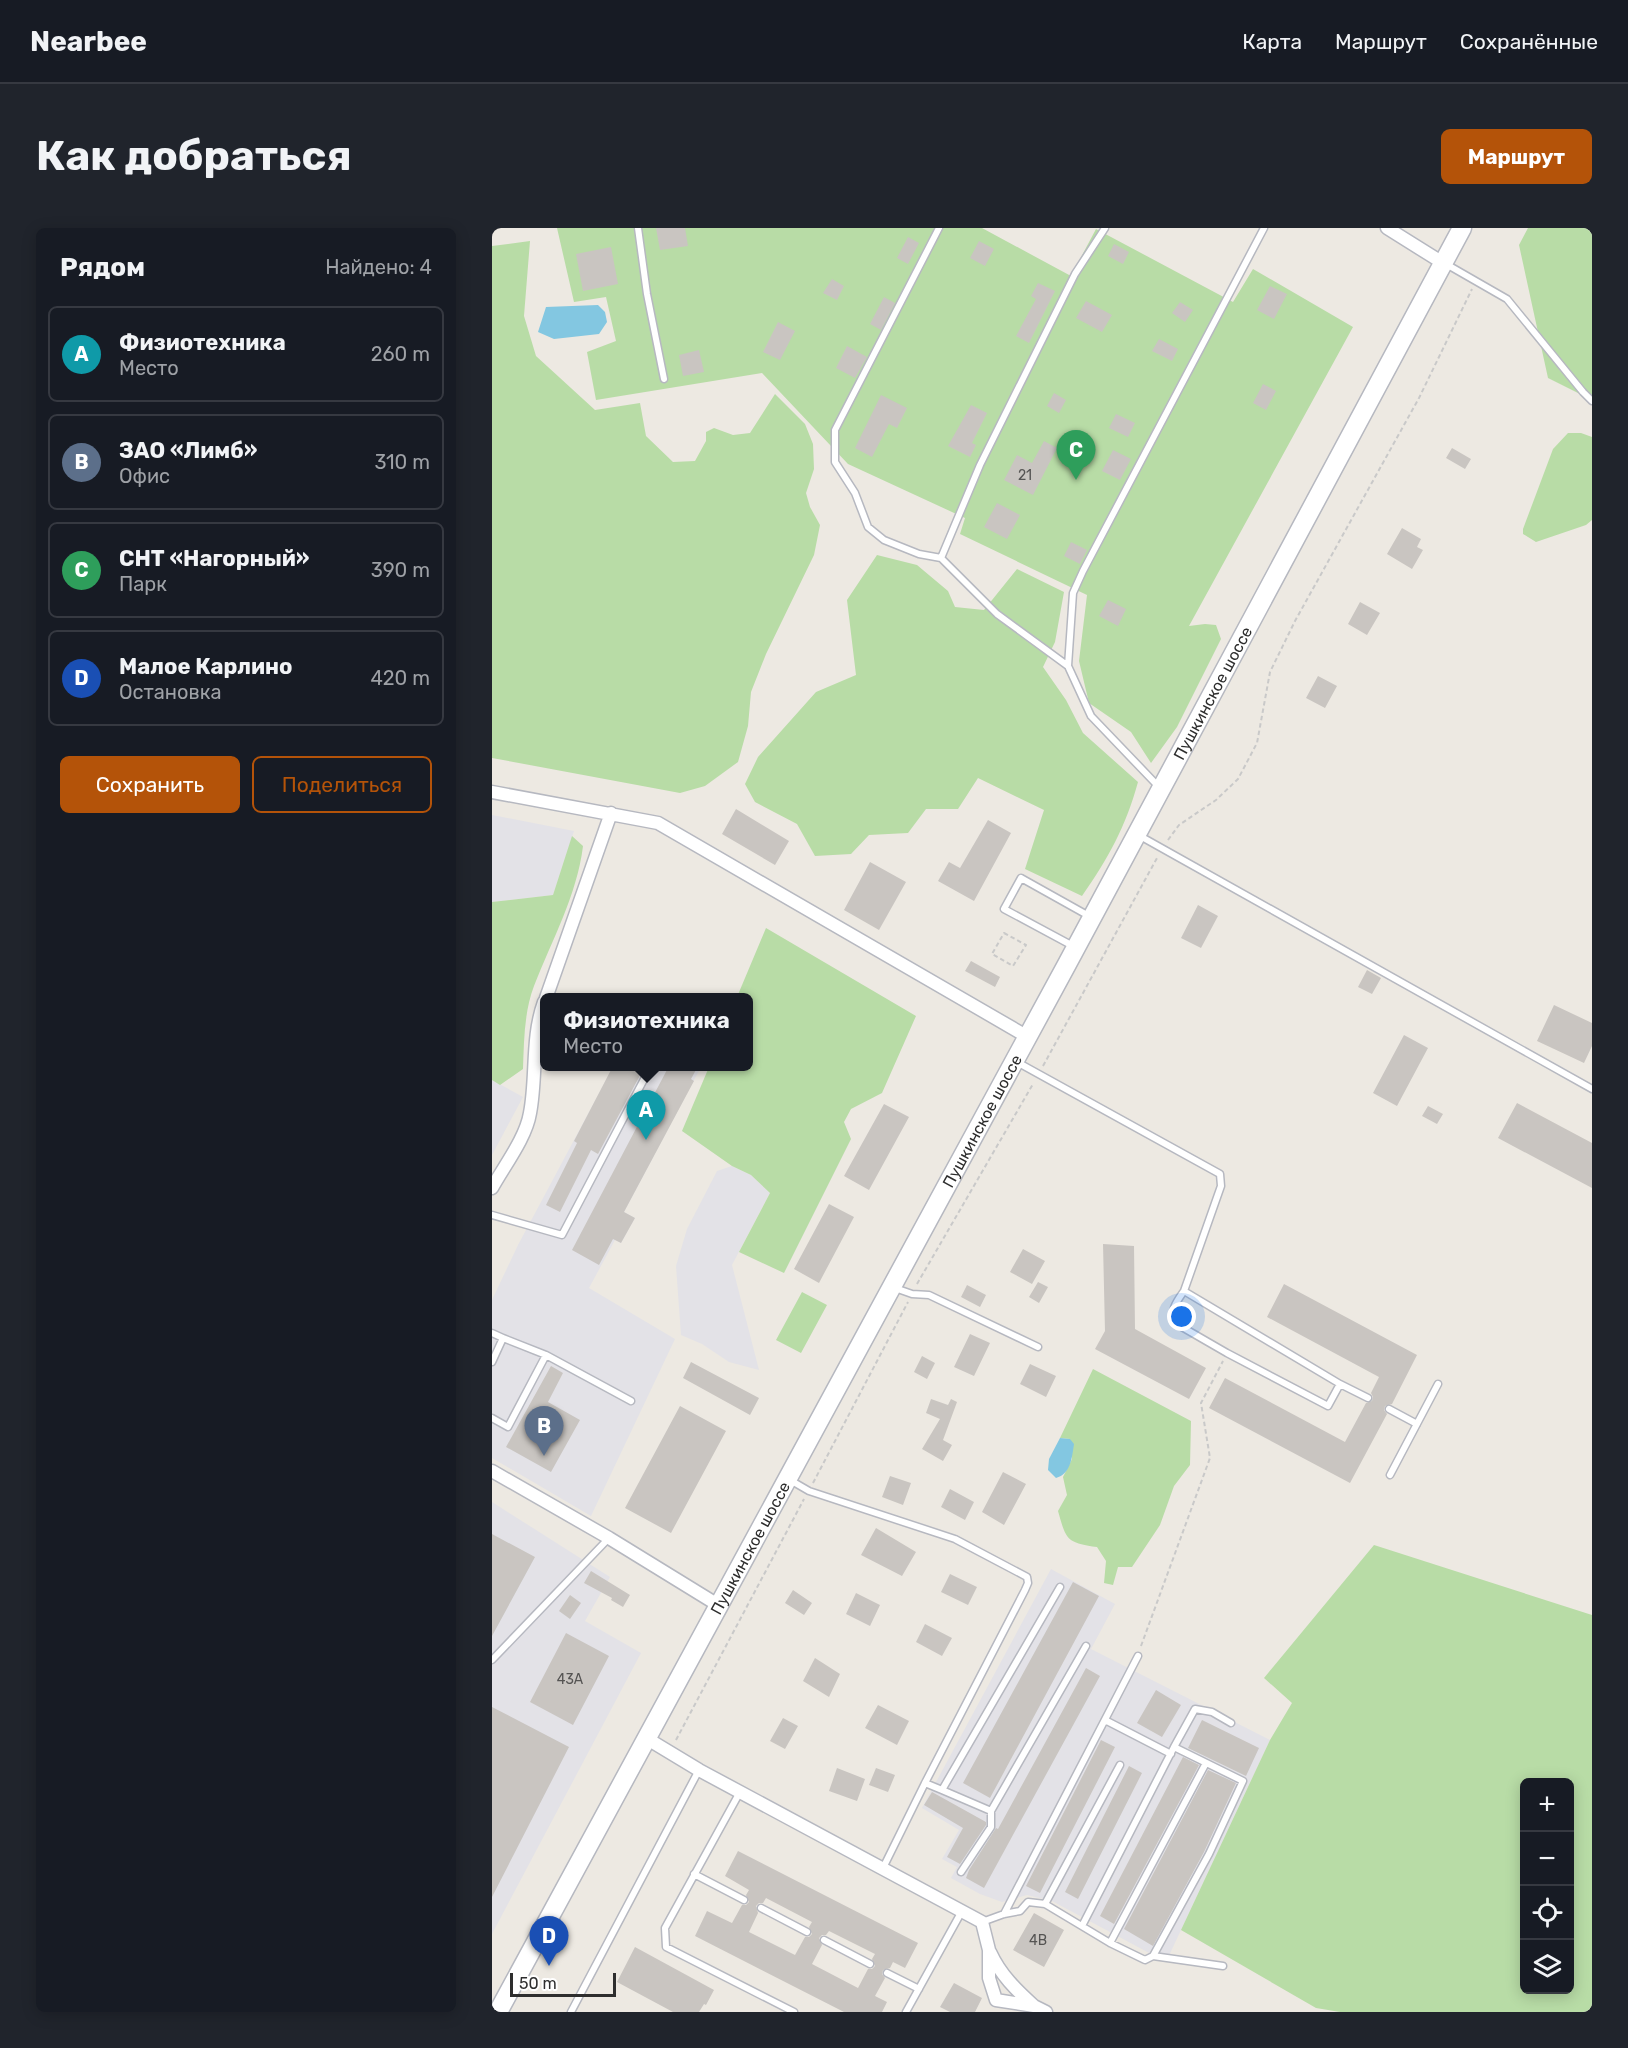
<!DOCTYPE html>
<html lang="ru">
<meta charset="utf-8">
<style>
body{margin:0;font-family:Rubik,sans-serif;background:#20242c;color:#f1f3f6}
.controls{position:absolute;right:18px;bottom:18px;display:grid;overflow:hidden;border-radius:9px;box-shadow:0 3px 15px #0003}
.controls button{width:54px;height:54px;display:grid;place-items:center;padding:0;border:0;border-bottom:2px solid #363941;background:#171b24;color:#f1f3f6;font:30px sans-serif}
.scale{position:absolute;left:18px;bottom:15px;width:106px;box-sizing:border-box;padding-left:6px;border:3px solid #2e2e2e;border-top:0;font-size:16px;line-height:21px;white-space:nowrap;color:#2e2e2e;-webkit-text-stroke:4px #fff;paint-order:stroke}
.you{position:absolute;left:690px;top:1089px;width:21px;height:21px;margin:-15px;border:4px solid #fff;border-radius:50%;background:#1a73e8;box-shadow:0 0 0 9px #1a73e833}
.badge{display:grid;place-items:center;width:39px;height:39px;border-radius:50%;background:#b45309;color:#fff;font-size:20px;font-weight:700}
.pin{position:absolute;translate:-50% -50px;filter:drop-shadow(0 2px 3px #0008)}
.pin::after{content:'';position:absolute;top:32px;width:21px;height:18px;background:inherit;clip-path:polygon(0 0,100% 0,50% 100%)}
.popup{position:absolute;left:48px;top:765px;width:213px;height:78px;box-sizing:border-box;display:grid;place-content:center;border-radius:9px;background:#171b24;filter:drop-shadow(0 2px 4px #0005);font-size:20px;white-space:nowrap;color:#9ea1a6}
.popup b{font-size:22px;color:#f1f3f6}
.popup::after{content:'';position:absolute;left:50%;top:100%;margin-left:-12px;border:12px solid transparent;border-top-color:#171b24}
.list{margin:0;padding:0;list-style:none}
h2{display:flex;justify-content:space-between;align-items:center;height:78px;margin:0;padding:0 24px;font-size:26px}
h2 small{font-size:20px;font-weight:400;color:#9ea1a6}
.list li{display:grid;grid-template-columns:39px 1fr auto;gap:18px;align-items:center;box-sizing:border-box;height:96px;margin:0 12px 12px;padding:0 12px;border:2px solid #363941;border-radius:9px}
.list b{display:block;font-size:22px;white-space:nowrap}
.list p{margin:0;font-size:20px;white-space:nowrap;color:#9ea1a6}
.list em{font-size:20px;font-style:normal;color:#9ea1a6}
.actions{display:flex;gap:12px;padding:18px 24px}
.actions a{flex:1;padding:14px 0;border:2px solid #b45309;border-radius:9px;text-align:center;font-size:21px;color:#b45309}
.actions .main{background:#b45309;color:#fff}
.icon{flex:none;width:33px;height:33px;fill:none;stroke:currentColor;stroke-width:2;stroke-linecap:round;stroke-linejoin:round}
.map{position:relative;flex:none;width:1100px;height:1784px;overflow:hidden;border-radius:9px}
header{display:flex;align-items:center;gap:36px;box-sizing:border-box;height:84px;padding:0 30px;background:#171b24;border-bottom:2px solid #363941}
header strong{font-size:28px}
nav{display:flex;gap:33px;margin-inline-start:auto;font-size:21px}
.intro{display:flex;align-items:center;justify-content:space-between;box-sizing:border-box;height:144px;padding:0 36px}
h1{margin:0;font-size:42px}
.button{padding:15px 27px;border-radius:9px;background:#b45309;color:#fff;font-size:21px;font-weight:700}
main{display:flex;gap:36px;padding:0 36px}
aside{flex:1;background:#171b24;border-radius:9px;box-shadow:0 3px 15px #0003}
.map>svg:first-child{display:block}
.industrial{fill:#e3e2e7}
.green{fill:#b8dca6;fill-rule:evenodd}
.water{fill:#83c7e1}
.building{fill:#c9c5c1;fill-rule:evenodd}
.lines{fill:none;stroke-linecap:round;stroke-linejoin:round}
.service-casing{stroke:#b6b8c0;stroke-width:9}
.minor-casing{stroke:#b6b8c0;stroke-width:15}
.secondary-casing{stroke:#b6b8c0;stroke-width:21}
.path{stroke:#c9c9c9;stroke-width:2;stroke-dasharray:4.5 3;stroke-linecap:butt}
.service{stroke:#fff;stroke-width:6}
.minor{stroke:#fff;stroke-width:12}
.secondary{stroke:#fff;stroke-width:18}
.labels{text-anchor:middle;stroke-width:4.5;stroke-linejoin:round;paint-order:stroke}
.number-label{font-size:14px;fill:#555453}
.street-label{font-size:16px;fill:#2e2e2e;stroke:#fff}
</style>
<header>
<strong>Nearbee</strong>
<nav><a>Карта</a><a>Маршрут</a><a>Сохранённые</a></nav>
</header>
<div class="intro"><h1>Как добраться</h1><a class="button">Маршрут</a></div>
<main>
<aside>
<h2>Рядом<small>Найдено: 4</small></h2>
<ul class="list">
<li><span class="badge" style="background:#0f9aa8">A</span><div><b>Физиотехника</b><p>Место</p></div><em>260 m</em></li>
<li><span class="badge" style="background:#5c6f8a">B</span><div><b>ЗАО «Лимб»</b><p>Офис</p></div><em>310 m</em></li>
<li><span class="badge" style="background:#2e9e5b">C</span><div><b>СНТ «Нагорный»</b><p>Парк</p></div><em>390 m</em></li>
<li><span class="badge" style="background:#1a4fb4">D</span><div><b>Малое Карлино</b><p>Остановка</p></div><em>420 m</em></li>
</ul>
<div class="actions"><a class="main">Сохранить</a><a>Поделиться</a></div>
</aside>
<div class="map">
<svg width="1100" height="1784" viewBox="0 0 1100 1784">
<rect width="100%" height="100%" fill="#ede9e2"/>
<path class="industrial" d="M0 587 82 603 61 667 0 674Z
M121 839H209L132 984 143 990 129 1015 123 1012 97 1060 183 1111 99 1288 0 1230V1072L26 1017Z
M0 852 31 869 0 927Z
M240 938 259 947 278 965 240 1037 267 1142 237 1134 210 1116 189 1107 184 1038 195 1001 225 943Z
M0 1274 118 1349 93 1393 149 1425 0 1706Z
M559 1341 623 1376 599 1421 778 1512 674 1734 560 1673 535 1667 510 1674 488 1666 459 1650 465 1639 450 1631 467 1602 430 1580Z"/>
<path class="green" d="M65 0H490L579 48 604 1 741 74 761 41 861 99 697 398 713 396 724 397 729 411 685 499 659 535 639 504 597 475 587 433 595 367 468 306 473 290 356 236 270 145 104 172 95 124 124 113 114 69 82 74Z
M1036 0H1100V172L1056 150 1027 17Z
M38 13 32 88 44 128 103 182 148 175 154 208 181 234 203 233 214 213V204L222 200 241 207 258 205 283 166 313 196 321 216 322 241 314 265 318 279 328 297 322 327 274 426 259 464 256 498 246 534 213 558 188 565 0 530V18Z
M1076 205H1089L1100 209V292L1094 297 1044 314 1031 306V301L1061 221Z
M385 327 425 337 456 363 463 379 492 382 525 341 572 364 563 414 551 439 574 472 591 505 646 554C634 598 616 631 590 668L533 641 552 582 486 550 466 581H434L416 605 377 607 359 626 323 628 305 596 263 574 253 556 266 529 324 464 364 447 355 372Z
M80 608 91 618C85 667 60 712 42 758 32 784 32 814 31 841L8 857 0 852V674L61 667Z
M274 700 424 788 390 865 359 881 352 894 359 911 292 1045 247 1024 278 965 259 947 240 938 190 903 217 839 256 838V770L245 769Z
M310 1064 335 1077 309 1125 284 1112Z
M601 1141 699 1193 698 1237 682 1258 668 1297 640 1339H626L621 1357 612 1355 614 1333 605 1319C574 1315 574 1311 566 1283L575 1267 571 1249 580 1231 578 1211 568 1210Z
M882 1317 1100 1387V1784H848L824 1780 689 1702 778 1512 800 1475 772 1450ZM1032 1554H1078V1762H1032Z"/>
<path class="water" d="M106 77 113 84 115 94 107 106 62 111 46 104 54 79Z
M568 1210 578 1211 582 1216C580 1229 579 1246 564 1250L556 1242 557 1231Z"/>
<path class="building" d="M164 0H193L196 18 168 22Z
M416 9 427 15 416 36 405 30Z
M487 13 502 21 493 38 478 30Z
M622 16 637 24 631 36 616 28Z
M119 19 126 56 91 63 84 26Z
M340 51 352 58 345 72 331 65Z
M546 55 563 63 537 115 524 108 544 71 539 68Z
M778 58 795 66 782 91 765 82Z
M392 69 403 75 389 102 378 96Z
M594 73 620 87 610 104 584 90Z
M688 74 701 82 693 94 680 85Z
M286 94 303 103 288 132 271 124Z
M667 111 686 121 680 133 660 123Z
M355 118 375 129 363 150 344 140Z
M207 122 212 144 191 148 187 127Z
M771 156 784 163 774 182 761 175Z
M562 165 574 172 567 185 555 178Z
M389 167 415 180 405 200 397 196 380 229 363 220Z
M479 177 495 185 480 215 484 217 478 229 456 218Z
M624 186 643 195 636 209 617 200Z
M552 213 565 220 541 267 512 252 525 227 540 235Z
M960 220 979 231 973 241 954 230Z
M621 222 639 231 628 252 610 243Z
M505 275 528 287 515 311 492 299Z
M910 300 929 311 925 319 931 322 920 341 895 326Z
M579 314 595 322 588 336 572 328Z
M616 372 634 381 626 398 607 388Z
M868 374 888 385 875 407 856 396Z
M826 448 845 458 833 480 814 470Z
M244 581 297 613 283 637 230 606Z
M496 592 519 605 482 673 446 653 457 634 468 640Z
M378 634 414 654 387 702 352 682Z
M706 677 726 688 709 720 689 710Z
M479 733 508 749 503 759 473 743Z
M875 742 889 750 880 766 866 759Z
M1062 777 1100 795V818L1092 835 1045 813Z
M912 807 936 820 905 878 881 865Z
M121 838H153L106 926 99 922 68 984 54 977 85 915 82 913Z
M177 838H206L199 851 202 853 132 984 143 990 129 1015 121 1011 107 1037 80 1022Z
M1025 875 1100 915V960L1006 910Z
M392 876 417 889 377 962 352 948Z
M936 878 951 886 945 896 930 888Z
M337 976 362 989 327 1055 302 1041Z
M611 1016 642 1018 643 1101 714 1140 697 1171 603 1121 613 1103Z
M531 1021 553 1033 540 1056 518 1044Z
M546 1054 556 1059 547 1075 537 1069Z
M792 1056 925 1127 900 1176 893 1178 892 1182 895 1186 858 1255 717 1180 733 1150 853 1214 874 1175 880 1173 881 1169 879 1165 887 1149 775 1089Z
M475 1057 494 1067 488 1079 469 1069Z
M478 1106 498 1115 482 1148 462 1139Z
M430 1128 443 1135 435 1151 422 1144Z
M199 1134 267 1170 258 1187 191 1150Z
M538 1136 564 1148 554 1169 528 1156Z
M59 1138 71 1145 56 1174 88 1192 59 1244 14 1219Z
M439 1171 456 1177 459 1171 465 1174 451 1212 460 1217 451 1233 430 1221 448 1191 434 1185Z
M188 1178 234 1203 179 1305 133 1280Z
M511 1244 534 1256 512 1297 490 1284Z
M398 1248 419 1255 411 1277 390 1269Z
M458 1261 482 1274 473 1292 449 1279Z
M384 1300 424 1324 410 1348 369 1327Z
M0 1306 43 1329 0 1408Z
M99 1343 138 1367 131 1379 119 1372 120 1370 92 1355Z
M458 1346 485 1359 476 1377 449 1364Z
M581 1354 607 1368 498 1570 471 1555Z
M301 1362 320 1375 312 1387 293 1375Z
M364 1365 388 1377 378 1398 354 1386Z
M78 1367 89 1375 78 1391 67 1383Z
M433 1396 460 1410 450 1428 424 1414Z
M74 1405 117 1428 81 1497 38 1474Z
M323 1430 348 1446 337 1469 311 1453Z
M594 1440 608 1448 492 1660 474 1650 477 1642 504 1600 506 1601Z
M664 1462 689 1477 670 1509 645 1495Z
M386 1477 417 1493 405 1517 373 1500Z
M0 1479 77 1519 0 1669Z
M291 1490 306 1498 293 1521 278 1513Z
M710 1492 767 1520 754 1548 696 1520Z
M609 1512 623 1519 548 1665 534 1658Z
M691 1529 707 1537 622 1696 608 1688Z
M637 1538 650 1545 586 1671 573 1664Z
M345 1540 373 1551 365 1573 337 1563Z
M384 1540 403 1547 396 1564 377 1557Z
M716 1542 744 1555 712 1624 661 1718 632 1701Z
M440 1564 494 1594V1597L468 1636 455 1629 471 1600 432 1577Z
M246 1623 426 1715 413 1740 401 1734 398 1740 391 1742 390 1746 393 1750 383 1768 395 1774 390 1784H352L203 1708 215 1683 240 1695 250 1677H254L257 1674 254 1667 257 1662 233 1648ZM274 1670 320 1694 317 1699 320 1706 317 1709H313L303 1727 257 1704 266 1685 264 1678 267 1675H271ZM337 1703 383 1726 380 1731 383 1738 380 1741H376L366 1760 320 1736 330 1717 327 1710 330 1707H334Z
M542 1685 572 1702 552 1739 521 1722Z
M143 1719 222 1762 214 1777 212 1776 207 1784H181L125 1754Z
M462 1755 490 1770 483 1784H458L448 1779Z"/>
<g class="lines">
<defs>
<path id="service" d="M146 0 155 66 172 151
M447 0 343 202V234L363 265 376 299 392 312 427 326 449 330 505 386 576 438
M954 36 1015 71 1091 164 1100 173
M449 330 488 237 583 46 613 0
M667 559 599 488 576 438 581 365 591 343 772 0
M648 608 1100 861
M581 718 512 681 529 650 597 688
M523 833 728 946 729 958 692 1063C685 1073 677 1083 683 1095L735 1125 836 1178 848 1156
M0 987 70 1007 159 838
M403 1060 420 1066 437 1067 546 1119
M692 1063 848 1156 876 1170
M0 1105 11 1110
M0 1134 11 1110 54 1127 139 1173
M897 1181 925 1196
M0 1190 16 1199 54 1127
M898 1247 946 1156
M298 1252 317 1263 463 1311 535 1349 536 1355 533 1362 433 1555
M0 1432 117 1310
M613 1492 679 1526
M450 1562 499 1583 594 1418
M248 1564 173 1700 174 1719 302 1784
M391 1640 433 1555 450 1562 568 1359
M469 1644 499 1599V1583
M202 1646 252 1672
M553 1676 628 1537
M269 1680 315 1704
M512 1686 646 1428
M490 1694 512 1686 528 1683 536 1674 553 1676 618 1715 653 1732 661 1728 717 1626 751 1553 682 1519 703 1481 720 1484 739 1495
M590 1698 682 1519
M332 1712 378 1736
M618 1715 714 1535
M661 1728 731 1738
M395 1745 427 1761
M79 1784 207 1542
M414 1784 470 1683"/>
<path id="minor" d="M895 0 951 35
M0 564 166 595 536 809
M54 770 119 585
M0 960C12 938 34 910 38 885 45 849 39 810 52 774
M0 1243 117 1310 226 1377
M154 1510 207 1542 490 1694 497 1722V1750L504 1772 542 1778 554 1784
M498 1724C508 1746 524 1762 542 1778"/>
<g id="secondary">
<path id="s1" d="M6 1784 574 738 970 0"/>
</g>
</defs>
<use href="#service" class="service-casing"/>
<use href="#minor" class="minor-casing"/>
<use href="#secondary" class="secondary-casing"/>
<path class="path" d="M676 612 687 597 724 572 746 551 765 515 778 444 803 393 927 170 980 61
M512 705 534 717 521 738 500 726Z
M551 838 665 630
M425 1056 541 856
M321 1255 416 1074
M649 1418 718 1230 709 1175 731 1133
M184 1512 312 1271"/>
<use href="#service" class="service"/>
<use href="#minor" class="minor"/>
<use href="#secondary" class="secondary"/>
</g>
<g class="labels">
<g class="number-label">
<text x="533" y="252">21</text>
<text x="78" y="1456">43А</text>
<text x="546" y="1717">4В</text>
</g>
<g class="street-label">
<text dy="6" stroke="none"><textPath href="#s1" startOffset="1500">Пушкинское шоссе</textPath></text>
<text dy="6" stroke="none"><textPath href="#s1" startOffset="1014">Пушкинское шоссе</textPath></text>
<text dy="6" stroke="none"><textPath href="#s1" startOffset="528">Пушкинское шоссе</textPath></text>
</g>
</g>
</svg>
<div class="controls">
<button>+</button>
<button>−</button>
<button><svg class="icon" aria-label="locate" viewBox="0 0 24 24"><circle cx="12" cy="12" r="6"/><path d="M12 2v4M12 18v4M2 12h4M18 12h4"/></svg></button>
<button><svg class="icon" aria-label="layers" viewBox="0 0 24 24"><path d="M12 4l9 5-9 5-9-5zM3 14l9 5 9-5"/></svg></button>
</div>
<div class="scale">50 m</div>
<div class="you"></div>
<div class="pin badge" style="left:154px;top:912px;background:#0f9aa8">A</div>
<div class="popup"><b>Физиотехника</b>Место</div>
<div class="pin badge" style="left:52px;top:1228px;background:#5c6f8a">B</div>
<div class="pin badge" style="left:584px;top:252px;background:#2e9e5b">C</div>
<div class="pin badge" style="left:57px;top:1738px;background:#1a4fb4">D</div>
</div>
</main>
